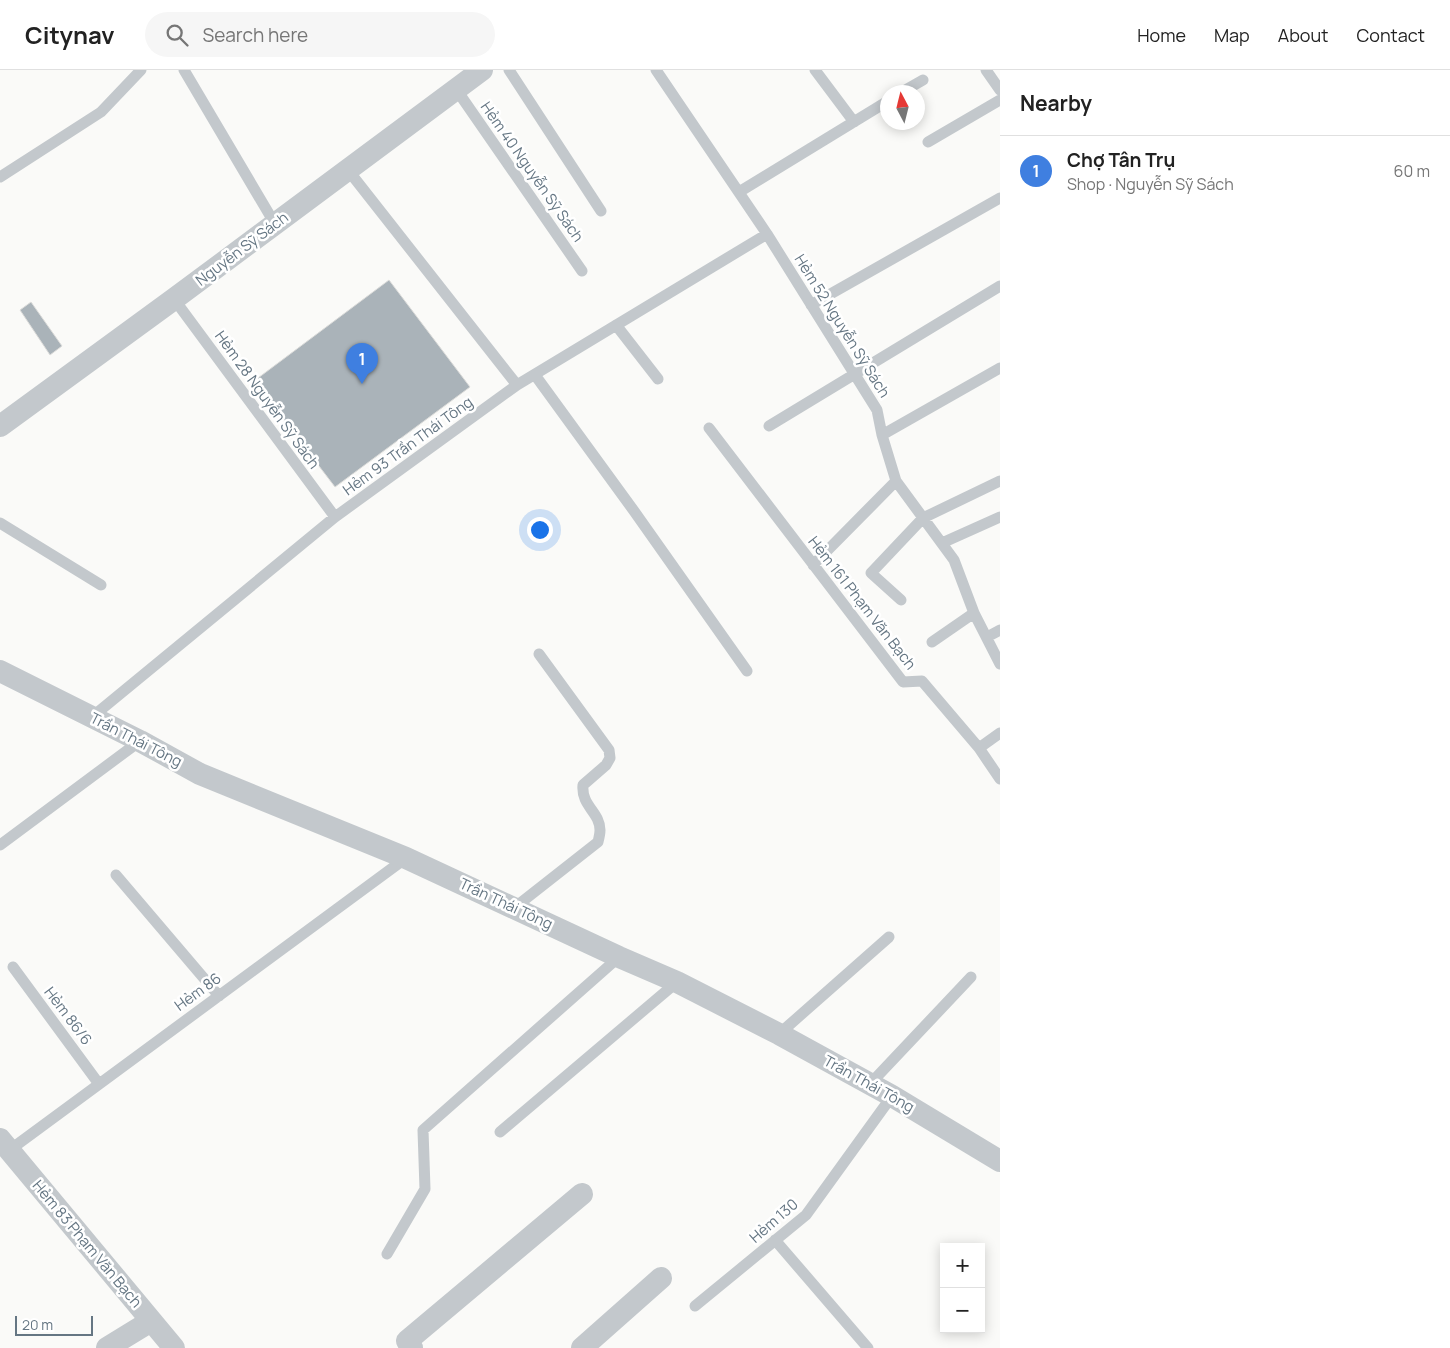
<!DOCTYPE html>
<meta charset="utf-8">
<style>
body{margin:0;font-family:Manrope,sans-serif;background:#f6f6f6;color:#222}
.controls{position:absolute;right:15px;bottom:15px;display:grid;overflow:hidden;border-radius:0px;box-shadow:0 2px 12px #0003}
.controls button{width:45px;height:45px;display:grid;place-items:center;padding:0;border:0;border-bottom:1px solid #e0e0e0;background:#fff;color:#222;font:25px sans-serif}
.compass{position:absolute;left:880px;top:15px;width:45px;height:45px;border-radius:50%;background:#fff;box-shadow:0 2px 12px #0003;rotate:353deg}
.scale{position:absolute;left:15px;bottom:12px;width:78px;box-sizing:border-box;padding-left:5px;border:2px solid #657683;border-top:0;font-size:14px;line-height:18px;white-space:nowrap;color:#657683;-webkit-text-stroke:4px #fff;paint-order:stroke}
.you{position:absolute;left:539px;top:459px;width:18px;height:18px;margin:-12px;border:4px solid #fff;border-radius:50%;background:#1a73e8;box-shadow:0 0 0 8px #1a73e833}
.badge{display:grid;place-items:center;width:32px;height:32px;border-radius:50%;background:#e4572e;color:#fff;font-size:16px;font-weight:700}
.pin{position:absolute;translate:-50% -41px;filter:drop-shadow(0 1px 2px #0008)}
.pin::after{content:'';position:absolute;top:26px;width:18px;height:15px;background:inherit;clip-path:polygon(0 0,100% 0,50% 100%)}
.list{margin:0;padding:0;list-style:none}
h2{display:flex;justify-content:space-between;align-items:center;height:65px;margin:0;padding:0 20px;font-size:21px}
h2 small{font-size:16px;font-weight:400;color:#767676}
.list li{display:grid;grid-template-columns:32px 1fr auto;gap:15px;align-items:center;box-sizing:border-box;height:70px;padding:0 20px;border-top:1px solid #e0e0e0}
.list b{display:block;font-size:19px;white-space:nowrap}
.list p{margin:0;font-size:16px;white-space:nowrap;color:#767676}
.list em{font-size:16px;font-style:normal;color:#767676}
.icon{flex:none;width:28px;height:28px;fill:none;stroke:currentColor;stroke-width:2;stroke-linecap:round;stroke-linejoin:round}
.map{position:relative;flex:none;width:1000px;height:1278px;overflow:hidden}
header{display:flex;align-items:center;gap:30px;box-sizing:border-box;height:70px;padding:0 25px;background:#fff;border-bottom:1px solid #e0e0e0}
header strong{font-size:24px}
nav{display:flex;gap:28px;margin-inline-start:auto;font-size:18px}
.search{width:350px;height:45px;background:#f6f6f6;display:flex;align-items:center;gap:12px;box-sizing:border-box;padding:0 18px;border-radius:28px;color:#767676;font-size:19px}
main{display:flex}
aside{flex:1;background:#fff}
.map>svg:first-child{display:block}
.building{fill:#aab3b9;stroke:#dcdcda}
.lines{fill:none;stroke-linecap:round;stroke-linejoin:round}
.service{stroke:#c3c8cc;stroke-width:11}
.minor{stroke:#c3c8cc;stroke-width:22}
.labels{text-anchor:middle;stroke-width:5;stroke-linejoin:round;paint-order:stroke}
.street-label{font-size:15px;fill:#657683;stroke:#fff}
</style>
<header>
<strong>Citynav</strong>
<div class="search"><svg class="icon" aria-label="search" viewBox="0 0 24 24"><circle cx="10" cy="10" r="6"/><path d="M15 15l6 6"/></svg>Search here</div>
<nav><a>Home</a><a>Map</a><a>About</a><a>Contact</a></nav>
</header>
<main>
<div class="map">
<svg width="1000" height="1278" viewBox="0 0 1000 1278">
<rect width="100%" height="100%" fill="#fafaf8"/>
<path class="building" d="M389 210 470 317 335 417 254 311Z
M31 232 62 276 50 285 20 240Z"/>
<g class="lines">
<path class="service" d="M184 0 275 154
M509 0 601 141
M656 0 767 164 877 340 882 365 896 411 954 490 974 543 1000 594
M815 0 854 52
M986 0 1000 20
M456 19 582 201
M902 22 923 10
M928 72 1000 30
M348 100 517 315
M0 107 101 42 141 0
M739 122 888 31
M174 229 335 447
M811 235 1000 128
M616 255 658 309
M535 305 634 441 747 601
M769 356 1000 216
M709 358 903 612 922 611 979 678 1000 709
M882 365 1000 298
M0 453 101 515
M942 473 1000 447
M813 495 896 411
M901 530 871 503 923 448 1000 411
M987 567 1000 560
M932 572 974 543
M92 647 335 447 517 315 767 164
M979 678 1000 663
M0 775 140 671
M116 805 219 926
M514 838 598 772C599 768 600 763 600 760 600 742 581 736 583 715L606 695 610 688 609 680 539 584
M13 897 99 1014
M779 964 889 867
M870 1014 971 907
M500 1062 677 912
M7 1082 406 788
M775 1170 868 1278
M387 1184 425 1119 423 1060 619 887
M695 1236 806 1145 892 1026"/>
<path class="minor" d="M0 356 174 229 482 0
M0 601 140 671 200 704 406 788 619 887 677 912 779 964 892 1026 1000 1091
M0 1069 174 1278
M107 1278 151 1251
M412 1278 407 1271 582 1124
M582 1278 661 1208"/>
</g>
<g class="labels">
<g class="street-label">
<text transform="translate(532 102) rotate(55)" y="5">Hẻm 40 Nguyễn Sỹ Sách</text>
<text transform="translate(242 179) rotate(-37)" y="5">Nguyễn Sỹ Sách</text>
<text transform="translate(842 256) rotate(58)" y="5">Hẻm 52 Nguyễn Sỹ Sách</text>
<text transform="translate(267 330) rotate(54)" y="5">Hẻm 28 Nguyễn Sỹ Sách</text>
<text transform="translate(408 376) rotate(-36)" y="5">Hẻm 93 Trần Thái Tông</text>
<text transform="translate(862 533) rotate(52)" y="5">Hẻm 161 Phạm Văn Bạch</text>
<text transform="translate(136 670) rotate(27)" y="5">Trần Thái Tông</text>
<text transform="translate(506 834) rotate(25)" y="5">Trần Thái Tông</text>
<text transform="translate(198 922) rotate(-36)" y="5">Hẻm 86</text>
<text transform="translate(68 946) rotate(53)" y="5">Hẻm 86/6</text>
<text transform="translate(869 1014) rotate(29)" y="5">Trần Thái Tông</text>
<text transform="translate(774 1151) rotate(-41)" y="5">Hẻm 130</text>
<text transform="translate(87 1174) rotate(50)" y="5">Hẻm 83 Phạm Văn Bạch</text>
</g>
</g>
</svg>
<div class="controls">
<button>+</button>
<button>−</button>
</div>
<svg class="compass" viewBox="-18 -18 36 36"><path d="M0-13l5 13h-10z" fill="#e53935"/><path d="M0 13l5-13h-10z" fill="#767676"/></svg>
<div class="scale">20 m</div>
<div class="you"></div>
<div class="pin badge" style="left:362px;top:314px;background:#3f7fe0">1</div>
</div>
<aside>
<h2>Nearby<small></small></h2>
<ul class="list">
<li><span class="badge" style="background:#3f7fe0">1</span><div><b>Chợ Tân Trụ</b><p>Shop · Nguyễn Sỹ Sách</p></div><em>60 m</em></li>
</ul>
</aside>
</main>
